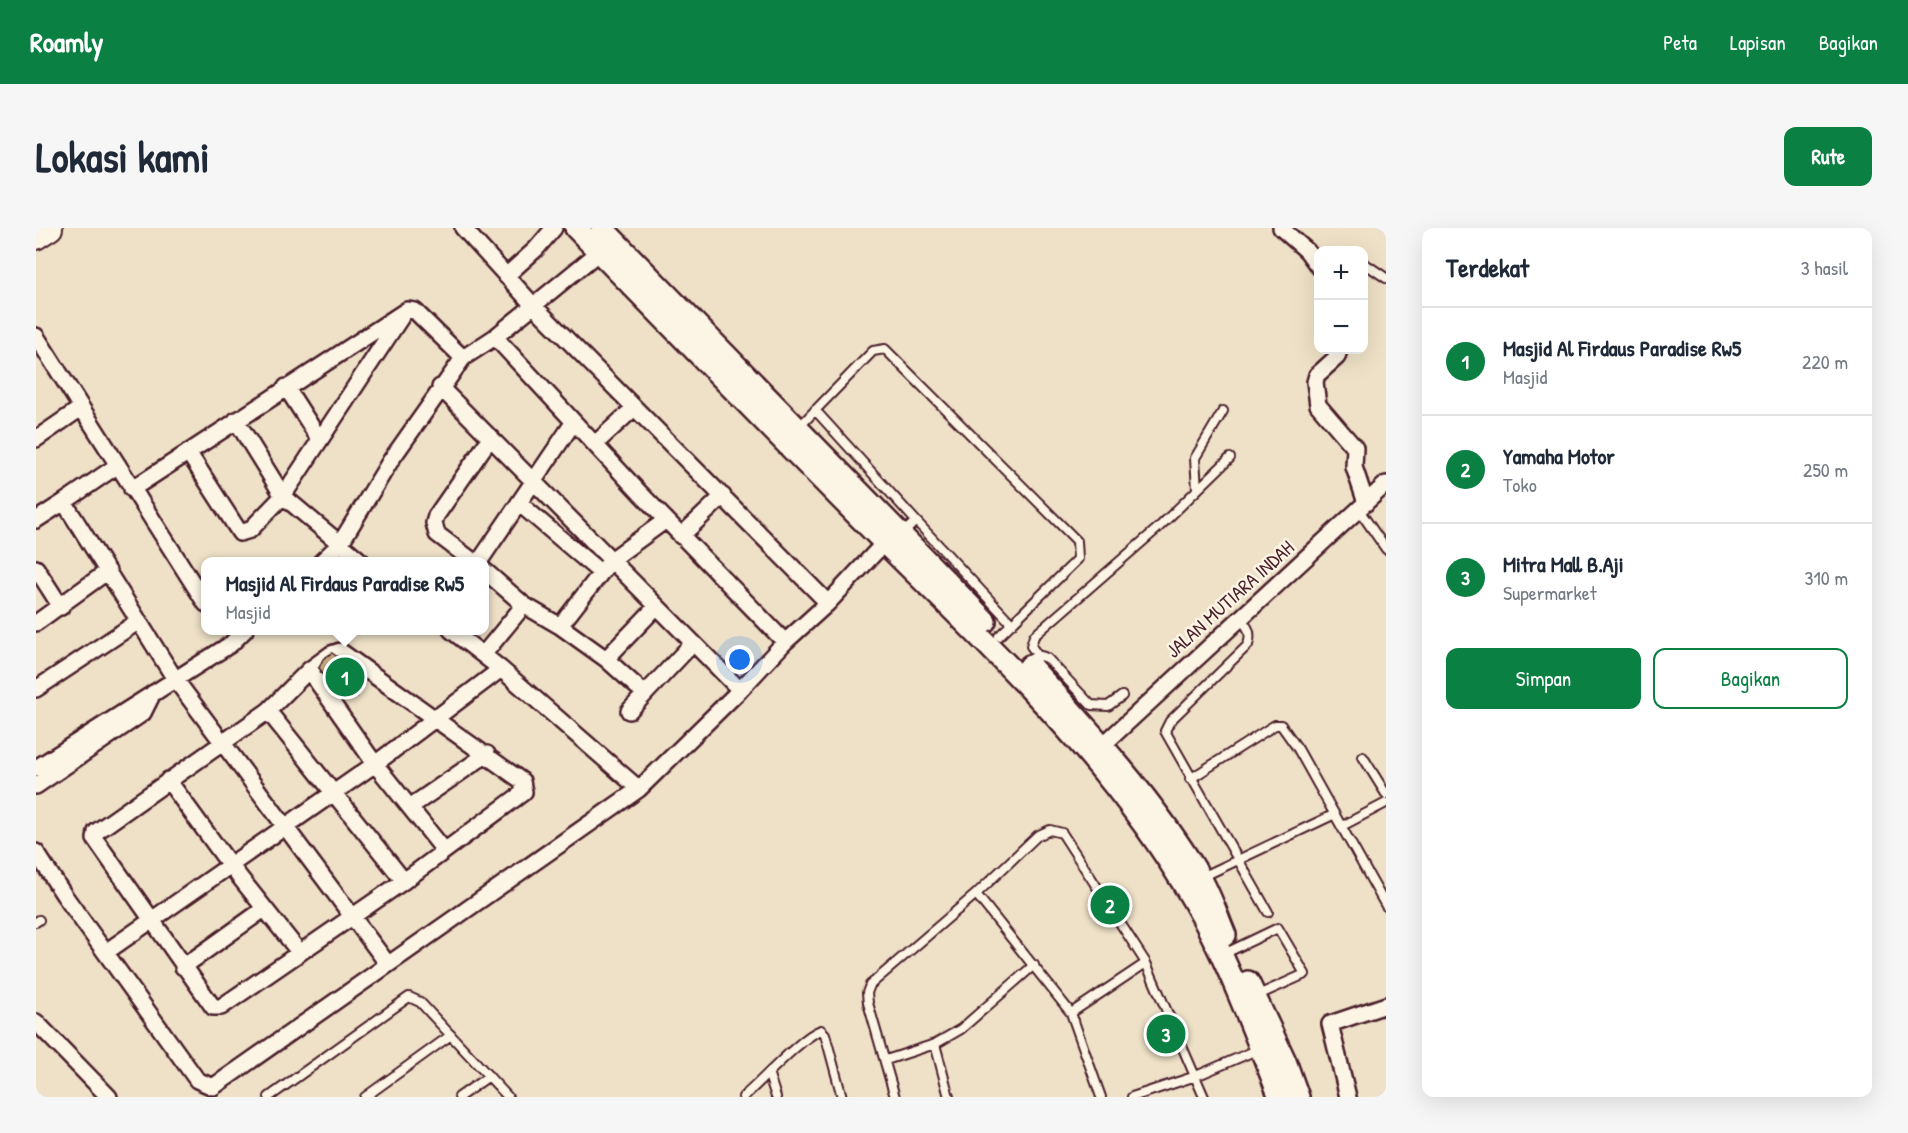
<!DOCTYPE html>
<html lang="id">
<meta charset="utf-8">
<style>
body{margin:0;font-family:"Patrick Hand",sans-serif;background:#f6f6f7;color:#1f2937}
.controls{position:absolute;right:18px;top:18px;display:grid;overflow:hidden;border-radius:12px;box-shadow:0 6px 24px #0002}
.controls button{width:54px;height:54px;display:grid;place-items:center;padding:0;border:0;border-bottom:2px solid #e0e1e3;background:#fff;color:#1f2937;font:30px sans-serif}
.you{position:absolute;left:704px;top:432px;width:21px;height:21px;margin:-15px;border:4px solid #fff;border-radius:50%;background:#1a73e8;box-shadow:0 0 0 9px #1a73e833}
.badge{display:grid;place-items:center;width:39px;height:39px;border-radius:50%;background:#0b8043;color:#fff;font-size:20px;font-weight:700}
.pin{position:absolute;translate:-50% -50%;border:3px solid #fff;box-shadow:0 2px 6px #0006}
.popup{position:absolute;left:165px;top:329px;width:288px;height:78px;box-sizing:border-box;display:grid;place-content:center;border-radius:12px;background:#fff;filter:drop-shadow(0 2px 4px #0005);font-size:20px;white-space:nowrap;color:#747a83}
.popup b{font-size:22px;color:#1f2937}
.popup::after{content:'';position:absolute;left:50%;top:100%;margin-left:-12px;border:12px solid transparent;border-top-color:#fff}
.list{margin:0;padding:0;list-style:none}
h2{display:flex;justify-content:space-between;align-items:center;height:78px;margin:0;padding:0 24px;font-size:26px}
h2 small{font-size:20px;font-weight:400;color:#747a83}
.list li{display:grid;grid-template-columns:39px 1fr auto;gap:18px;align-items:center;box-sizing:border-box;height:108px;padding:0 24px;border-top:2px solid #e0e1e3}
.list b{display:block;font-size:22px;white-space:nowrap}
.list p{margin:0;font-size:20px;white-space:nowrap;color:#747a83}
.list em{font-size:20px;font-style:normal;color:#747a83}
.actions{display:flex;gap:12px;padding:18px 24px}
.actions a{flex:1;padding:14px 0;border:2px solid #0b8043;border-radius:12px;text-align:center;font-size:21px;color:#0b8043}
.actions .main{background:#0b8043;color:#fff}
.map{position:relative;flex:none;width:1350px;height:869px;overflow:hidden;border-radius:12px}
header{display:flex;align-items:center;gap:36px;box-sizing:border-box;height:84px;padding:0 30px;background:#0b8043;color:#fff}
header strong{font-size:28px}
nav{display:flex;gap:33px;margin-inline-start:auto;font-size:21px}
.intro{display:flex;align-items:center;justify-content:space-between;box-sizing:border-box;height:144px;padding:0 36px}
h1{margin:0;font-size:42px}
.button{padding:15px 27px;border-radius:12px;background:#0b8043;color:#fff;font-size:21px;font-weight:700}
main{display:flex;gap:36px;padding:0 36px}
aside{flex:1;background:#fff;border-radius:12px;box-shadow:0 6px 24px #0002}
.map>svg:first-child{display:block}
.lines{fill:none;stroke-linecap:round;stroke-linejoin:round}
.service-casing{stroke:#4a1f2b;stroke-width:12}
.minor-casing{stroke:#4a1f2b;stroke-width:20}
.secondary-casing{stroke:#4a1f2b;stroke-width:26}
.trunk-casing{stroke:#4a1f2b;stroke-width:28}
.service{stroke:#fcf5e5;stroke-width:8}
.minor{stroke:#fcf5e5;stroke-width:15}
.secondary{stroke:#fcf5e5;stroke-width:21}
.trunk{stroke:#fcf5e5;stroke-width:24}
.wall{fill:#b09870;stroke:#4a1f2b;stroke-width:1.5}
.shaded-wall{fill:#907c5b;stroke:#4a1f2b;stroke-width:1.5}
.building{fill:#cdb182;stroke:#4a1f2b;stroke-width:1.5}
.labels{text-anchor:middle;stroke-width:5;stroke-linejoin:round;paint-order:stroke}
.street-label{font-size:20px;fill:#4a1f2b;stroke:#fcf5e5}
</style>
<header>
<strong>Roamly</strong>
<nav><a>Peta</a><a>Lapisan</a><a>Bagikan</a></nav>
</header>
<div class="intro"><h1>Lokasi kami</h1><a class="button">Rute</a></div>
<main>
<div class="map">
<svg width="1350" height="869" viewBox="0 0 1350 869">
<rect width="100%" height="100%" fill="#eee1c7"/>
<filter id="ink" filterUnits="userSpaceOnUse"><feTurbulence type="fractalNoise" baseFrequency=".0167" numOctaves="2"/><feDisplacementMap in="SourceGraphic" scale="12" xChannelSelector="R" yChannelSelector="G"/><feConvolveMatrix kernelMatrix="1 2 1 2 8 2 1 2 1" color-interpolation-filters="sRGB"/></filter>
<g filter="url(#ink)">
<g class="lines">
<defs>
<path id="service" d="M1328 35 1350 50
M779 182 880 293 866 306
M762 200 837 123 849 121 1041 313 1042 331 963 408
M1161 261 1159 230 1187 183
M1323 282 1350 321
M880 293 976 396
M1203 389C1212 399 1216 404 1212 417L1134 493 1129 503 1232 684
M1002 428 995 418 998 408 1122 300 1194 230
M997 430 1005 428 1011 430 1055 477 1072 478 1086 468
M1327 529 1350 566
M1154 551 1239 497H1245L1262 521 1350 678
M1306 598 1350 575
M1166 649 1299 586
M940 666 1035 785 1065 869
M0 694 3 692
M1196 722 1242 700 1269 746 1220 768
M1035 785 1110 735
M899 816 913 869
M850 832 899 816 925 801 998 737
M733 847 740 869
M233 869 373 769 384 774 472 869
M329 869 415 807
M423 869 453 848
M707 869C726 853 765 809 785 802L789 806 806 869
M859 869 832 775 831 765 834 757 940 666 1001 608 1014 602 1026 605 1110 735 1168 869
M1096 869 1160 848 1223 821"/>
<path id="minor" d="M427 0 497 77 792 375
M1245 0 1271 23 1282 38
M470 48 500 21 518 0
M0 108 170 376
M459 109 604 265 749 414
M1303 122 1301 129 1281 147 1279 154 1282 177 1319 220 1318 239 1330 275
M250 159 284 212
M404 159 704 462
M200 192 247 268 365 89
M0 211 45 180
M559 216 598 180
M152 224 204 305 214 302 247 268 326 334
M82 237 28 274 139 451 351 735
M96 261 371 82 379 83 427 130
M484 276 565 345
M0 292 28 274
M645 308 687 268
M285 334 304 316 355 232 427 130 459 109 563 24
M438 334 401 306 398 295 400 288 455 209
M443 334 537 195
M0 340 25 379
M448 342 488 377 524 398 570 431 609 466
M0 395 72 343
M524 398 575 332 630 292
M415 402 465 441 603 561
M304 423 486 553 488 564 368 653 185 779H177L59 611 60 604 232 483 273 442 295 426Z
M447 427 488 377
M570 431 621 378
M273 442 339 536 408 622
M0 461 103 393
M232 483 368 653
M593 483 657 415
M1067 517 1350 256
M0 540 195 416 209 402
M132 552 194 637 264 725
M0 558 107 485 117 465
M374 579 451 526
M0 624 28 667 161 852 177 859 603 561 704 462 749 414 792 375 849 314
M70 724 339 536 465 441
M147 739 228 681
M0 794 73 869
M1312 869 1294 796 1350 777"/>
<path id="secondary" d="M540 0C643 106 746 212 850 316 961 426 1078 535 1157 672 1193 734 1217 802 1244 869
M566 0 949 393
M994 438C1055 504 1117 571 1163 648 1174 666 1181 688 1189 707
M1212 754 1249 833 1262 869"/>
<path id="trunk" d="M0 9 14 0"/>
</defs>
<use href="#service" class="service-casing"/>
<use href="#minor" class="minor-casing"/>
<use href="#secondary" class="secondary-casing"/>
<use href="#trunk" class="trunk-casing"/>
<use href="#service" class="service"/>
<use href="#minor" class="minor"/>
<use href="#secondary" class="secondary"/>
<use href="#trunk" class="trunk"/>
</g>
<path class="wall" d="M283 440 322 444 328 452 321 468 296 458Z"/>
<path class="shaded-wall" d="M322 444 328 452 321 468 315 460Z"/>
<path class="building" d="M296 425 322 444 315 460 290 449 283 440 287 431Z"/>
</g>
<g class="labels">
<g class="street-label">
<text transform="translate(1194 371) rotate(-42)" y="7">JALAN MUTIARA INDAH</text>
</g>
</g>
</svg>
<div class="controls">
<button>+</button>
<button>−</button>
</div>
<div class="you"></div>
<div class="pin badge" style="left:309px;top:449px">1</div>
<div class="popup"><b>Masjid Al Firdaus Paradise Rw5</b>Masjid</div>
<div class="pin badge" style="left:1074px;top:677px">2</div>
<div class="pin badge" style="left:1130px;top:806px">3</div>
</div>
<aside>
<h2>Terdekat<small>3 hasil</small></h2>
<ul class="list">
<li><span class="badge">1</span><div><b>Masjid Al Firdaus Paradise Rw5</b><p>Masjid</p></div><em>220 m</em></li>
<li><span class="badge">2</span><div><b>Yamaha Motor</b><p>Toko</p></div><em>250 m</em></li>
<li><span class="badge">3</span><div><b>Mitra Mall B.Aji</b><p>Supermarket</p></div><em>310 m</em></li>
</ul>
<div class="actions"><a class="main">Simpan</a><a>Bagikan</a></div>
</aside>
</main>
